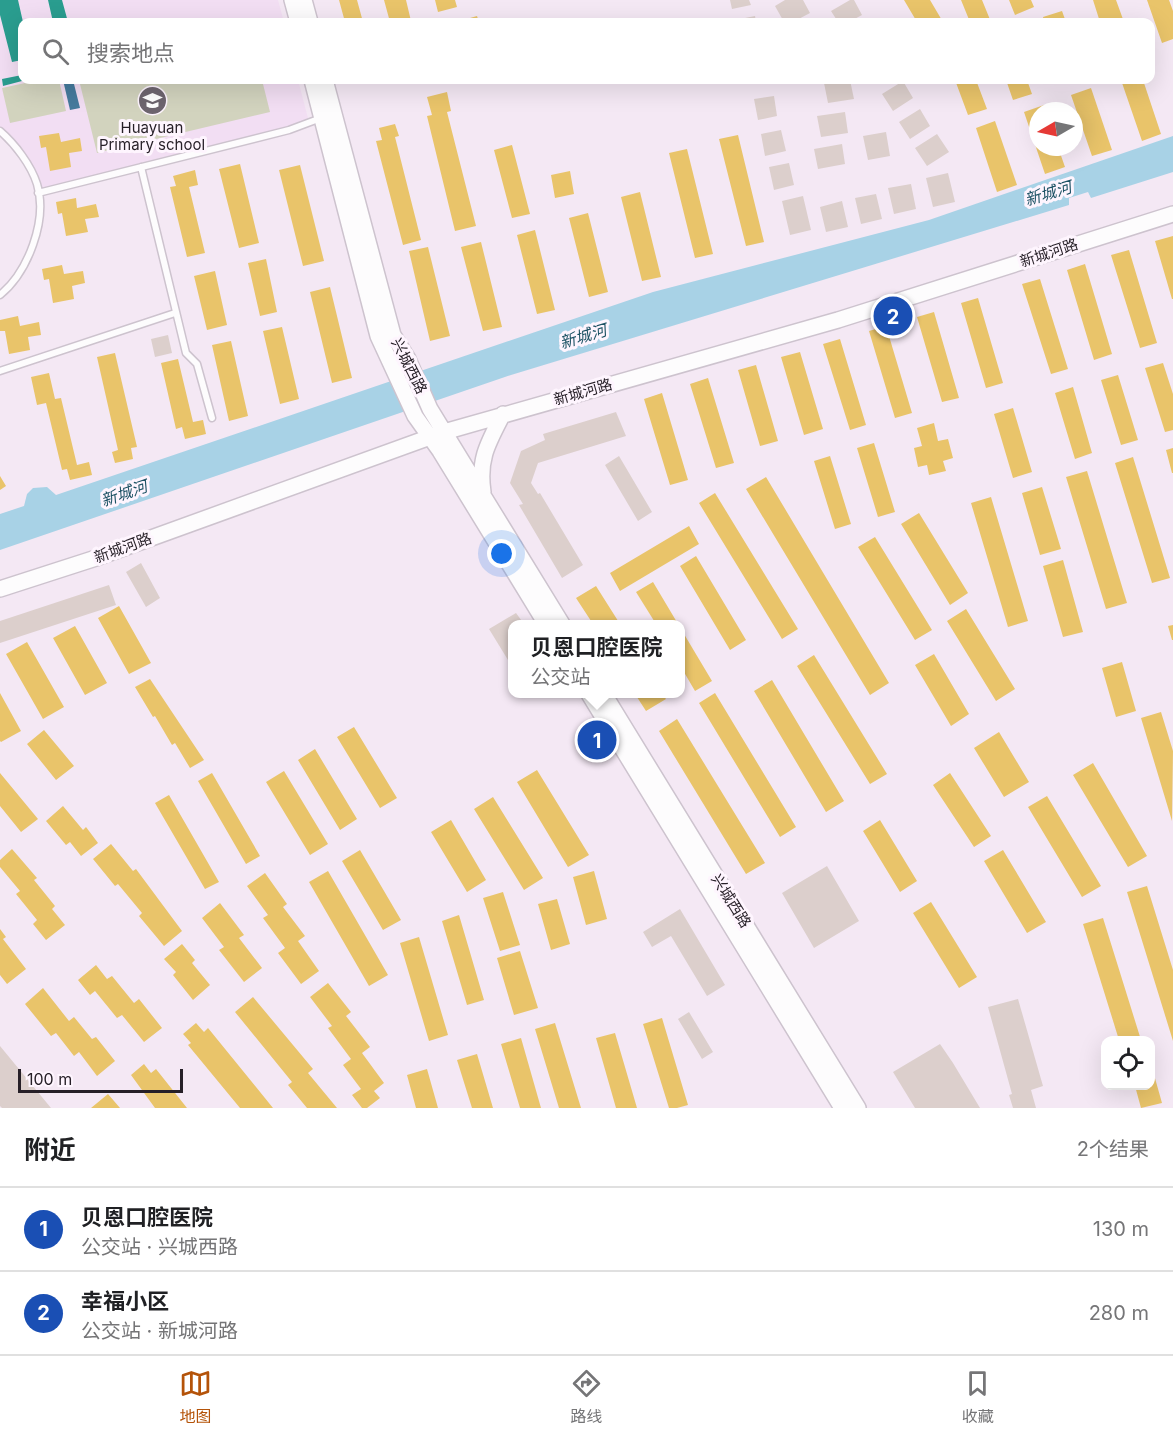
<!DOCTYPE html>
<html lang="zh">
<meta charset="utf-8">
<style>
body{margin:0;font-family:Inter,"Noto Sans SC",sans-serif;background:#f6f6f6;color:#202124}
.controls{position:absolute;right:18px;bottom:18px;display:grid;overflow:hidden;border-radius:12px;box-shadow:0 6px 24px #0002}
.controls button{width:54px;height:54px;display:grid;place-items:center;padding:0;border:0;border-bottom:2px solid #e0e0e0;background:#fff;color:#202124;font:30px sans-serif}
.compass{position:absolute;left:1029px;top:102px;width:54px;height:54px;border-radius:50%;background:#fff;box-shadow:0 6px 24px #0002;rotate:261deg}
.scale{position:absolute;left:18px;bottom:15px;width:165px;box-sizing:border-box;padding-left:6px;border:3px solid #261f27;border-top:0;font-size:16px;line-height:21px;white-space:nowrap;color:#261f27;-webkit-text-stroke:4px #fef5fe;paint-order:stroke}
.you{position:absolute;left:502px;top:554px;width:21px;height:21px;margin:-15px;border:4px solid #fff;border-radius:50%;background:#1a73e8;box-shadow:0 0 0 9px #1a73e833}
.badge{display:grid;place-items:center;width:39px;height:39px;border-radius:50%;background:#b45309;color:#fff;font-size:20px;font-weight:700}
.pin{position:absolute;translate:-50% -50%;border:3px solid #fff;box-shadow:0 2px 6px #0006}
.popup{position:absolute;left:508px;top:620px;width:177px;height:78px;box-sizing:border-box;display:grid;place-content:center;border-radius:12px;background:#fff;filter:drop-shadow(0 2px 4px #0005);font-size:20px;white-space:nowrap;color:#757577}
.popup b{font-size:22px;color:#202124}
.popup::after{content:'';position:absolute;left:50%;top:100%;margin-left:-12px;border:12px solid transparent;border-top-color:#fff}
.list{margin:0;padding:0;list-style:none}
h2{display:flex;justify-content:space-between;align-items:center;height:78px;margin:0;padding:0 24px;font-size:26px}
h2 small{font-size:20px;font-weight:400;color:#757577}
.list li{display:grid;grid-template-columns:39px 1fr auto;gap:18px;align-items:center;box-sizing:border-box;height:84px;padding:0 24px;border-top:2px solid #e0e0e0}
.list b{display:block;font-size:22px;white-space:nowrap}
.list p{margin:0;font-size:20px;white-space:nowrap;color:#757577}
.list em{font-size:20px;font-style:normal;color:#757577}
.icon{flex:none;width:33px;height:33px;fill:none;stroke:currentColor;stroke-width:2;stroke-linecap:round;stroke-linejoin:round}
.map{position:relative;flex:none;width:1173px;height:1108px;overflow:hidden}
.search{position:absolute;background:#fff;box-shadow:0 6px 24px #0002;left:18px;right:18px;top:18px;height:66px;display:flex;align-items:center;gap:15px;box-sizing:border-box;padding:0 21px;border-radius:12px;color:#757577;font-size:22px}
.sheet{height:246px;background:#fff}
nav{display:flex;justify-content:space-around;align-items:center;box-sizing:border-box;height:84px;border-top:2px solid #e0e0e0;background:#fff;font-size:16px;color:#757577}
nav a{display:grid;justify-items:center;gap:3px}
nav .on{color:#b45309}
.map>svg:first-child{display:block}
.built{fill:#f2def3}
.green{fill:#d2d3be}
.water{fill:#a8d2e6}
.homes{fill:#e9c46a}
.schools{fill:#2a9d8f}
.public{fill:#457b9d}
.building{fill:#dccfcc}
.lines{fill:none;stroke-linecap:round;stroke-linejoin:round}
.service-casing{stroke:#cdc3ce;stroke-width:9}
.tertiary-casing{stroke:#cdc3ce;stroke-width:18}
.service{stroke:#fdfcfd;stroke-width:6}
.tertiary{stroke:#fdfcfd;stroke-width:15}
.labels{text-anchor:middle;stroke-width:6;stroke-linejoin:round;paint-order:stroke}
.poi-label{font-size:15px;fill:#261f27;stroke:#fef5fe}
.street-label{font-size:15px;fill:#261f27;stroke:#fef5fe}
.water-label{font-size:16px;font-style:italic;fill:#1d5264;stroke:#fef5fe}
</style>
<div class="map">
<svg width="1173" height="1108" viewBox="0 0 1173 1108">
<rect width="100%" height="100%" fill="#f4e8f4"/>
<path class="built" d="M0 0H278L284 22H22V80H298L309 122 38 193 27 165 0 131Z"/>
<path class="green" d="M39 80H59L66 111 10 123 2 88Z
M79 80H262L270 112 97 153Z"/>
<path class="water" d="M1173 136V172L1091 198 1088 192 1069 198V205L511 375 0 550V514L24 506 27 494 33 488 47 487 56 495 653 292 929 220Z"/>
<path class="homes" d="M339 0H357L363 22H345Z
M384 0H406L411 21 390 22Z
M435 0H455L457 7 438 12Z
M904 0H930L943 22H917Z
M961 0H982L991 22H970Z
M1009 0H1031L1034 7 1015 15Z
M1093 0H1116L1124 22H1100Z
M1147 0H1169L1173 11V39L1162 43Z
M1062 11 1066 22H1044L1043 17Z
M477 16 479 22H456Z
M955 80H976L987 109 968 115Z
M1006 80H1027L1032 94 1013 100Z
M1121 80H1143L1161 134 1142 141Z
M1091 88 1112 150 1092 156 1071 95Z
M447 92 451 111 447 112 476 226 455 231 427 116 432 115 427 97Z
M1044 105 1046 111H1038V147H1058L1065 167 1045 174 1024 112Z
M995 121 1017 185 997 192 976 128Z
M395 124 399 136 395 137 421 240 403 245 376 141 382 140 379 128Z
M59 133 61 142 80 138 82 151 69 153 71 167 50 171 46 147 41 148 39 136Z
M738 135 764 242 746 246 719 139Z
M512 145 530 214 512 218 494 150Z
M687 149 713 254 695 258 669 153Z
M240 164 259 243 239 248 219 169Z
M300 165 324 261 303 266 279 170Z
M195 170 198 185 189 187 205 253 187 257 170 187 176 186 173 176Z
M570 171 574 194 555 198 551 175Z
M640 192 661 277 642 281 621 197Z
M76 198 77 208 96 204 99 217 85 219 88 232 66 236 62 213 58 214 56 202Z
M588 213 608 292 589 297 569 218Z
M535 230 555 310 537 314 517 235Z
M1173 236V299H1172L1155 241Z
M481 242 502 327 483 331 461 247Z
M428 247 450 336 430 341 409 251Z
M1129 250 1157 343 1140 348 1111 255Z
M266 259 277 312 260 316 248 263Z
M1085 264 1112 354 1094 360 1067 270Z
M62 265 64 274 83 271 85 283 72 286 74 299 53 303 49 279 44 280 42 269Z
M215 271 227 325 207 330 194 276Z
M1040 279 1068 369 1051 374 1022 284Z
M330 287 352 378 332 383 310 292Z
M978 298 1003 383 986 388 961 303Z
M934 312 959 398 942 402 917 317Z
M18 316 20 326 39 322 41 335 28 337 30 350 9 354 5 331H0V320Z
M886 326 912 413 895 418 869 331Z
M282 327 299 399 280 404 263 331Z
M840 339 866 425 850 430 823 344Z
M231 341 248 416 229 421 212 345Z
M800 352 823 429 804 435 781 357Z
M115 353 137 447 131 448 133 459 115 463 112 452 118 450 97 357Z
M178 359 193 422 203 420 206 434 185 439 182 427 176 429 161 363Z
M1163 363 1173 394V430L1165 432 1145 368Z
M756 365 778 441 760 446 738 370Z
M49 373 55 399 61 398 77 465 89 462 92 475 70 480 67 469 62 470 46 403 37 405 31 377Z
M1118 375 1138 440 1121 445 1101 380Z
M708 378 734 463 716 468 690 384Z
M1073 387 1092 453 1075 459 1055 393Z
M662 393 688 480 670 485 644 399Z
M1013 408 1032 472 1013 478 994 414Z
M934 423 938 441 948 439 953 458 943 461 946 471 929 475 927 465 918 467 914 448 922 446 917 428Z
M874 443 895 512 878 517 857 448Z
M1173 448V473H1172L1166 450Z
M830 456 851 524 835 529 814 461Z
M1133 457 1170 578 1152 583 1115 463Z
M1087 471 1127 603 1106 609 1066 477Z
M0 476 6 486 0 490Z
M766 477 889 683 870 695 746 489Z
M1042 487 1061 549 1040 555 1022 493Z
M715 493 798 629 782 639 699 503Z
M991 497 1028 621 1008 627 971 503Z
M919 513 968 593 950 605 901 524Z
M689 526 699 544 620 591 610 573Z
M875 537 932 630 915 640 858 547Z
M696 556 746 640 730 650 680 566Z
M1063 560 1083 632 1063 637 1043 566Z
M653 582 678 624H656L636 592Z
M596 586 620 624H593L576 598Z
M119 606 151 663 129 674 98 618Z
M966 609 1015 689 996 701 947 621Z
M1173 625V640H1172L1168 626Z
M75 626 107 683 85 695 53 638Z
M681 629 712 681 695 691 681 667Z
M27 642 64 707 43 719 6 654Z
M934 654 969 714 951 726 915 665Z
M814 655 887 774 870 784 797 666Z
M1122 662 1136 711 1116 717 1102 668Z
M150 679 204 760 190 768 175 743 172 745 155 716 153 717 135 687Z
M772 680 844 801 826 812 754 691Z
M0 693 21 731 1 742 0 741Z
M715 693 796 827 780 837 699 703Z
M635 694H662L666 699 646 711Z
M1161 712 1173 751 1172 821 1141 718Z
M677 719 765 863 746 874 659 731Z
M354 727 397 798 380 808 337 737Z
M44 730 74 766 56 780 27 744Z
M999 732 1029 782 1004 797 974 748Z
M315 749 357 819 340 830 298 760Z
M1093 763 1147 856 1128 867 1073 775Z
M537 770 589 855 568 867 517 782Z
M284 771 328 844 310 855 266 782Z
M0 773 38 819 21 832 0 806Z
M212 773 260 856 246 864 198 781Z
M950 773 991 836 974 847 933 785Z
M169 795 219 882 205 889 155 803Z
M1047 796 1101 886 1082 897 1028 807Z
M493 797 543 878 524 890 474 809Z
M63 806 83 830 86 827 98 843 81 856 70 842 66 845 46 821Z
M451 820 486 880 467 892 431 832Z
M880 820 917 881 900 892 863 831Z
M111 844 133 871 136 869 182 931 164 946 139 916 142 913 118 884 115 886 93 859Z
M12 849 37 878 34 880 55 906 52 909 65 925 46 940 33 924 37 920 16 894 20 891 0 867V860Z
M360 850 401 920 383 930 342 861Z
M1003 850 1046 922 1027 933 984 861Z
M328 871 388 975 369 986 309 882Z
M594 871 607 919 586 925 573 877Z
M265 873 287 904 283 907 305 936 298 941 319 971 301 984 278 953 285 948 263 918 268 915 247 886Z
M1147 886 1173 970V1041L1127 892Z
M503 892 520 945 500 951 483 898Z
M557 899 570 944 551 950 538 904Z
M931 902 977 977 959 988 913 913Z
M220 903 244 935 239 938 262 968 244 982 219 950 224 947 202 918Z
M459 915 484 1000 467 1005 442 921Z
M1103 918 1141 1040H1119L1083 924Z
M0 929 6 937 3 939 26 969 7 984 0 975Z
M419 937 448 1035 429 1041 400 943Z
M182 944 195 960 192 963 210 985 193 1000 173 975 176 972 164 959Z
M520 951 538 1008 514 1015 497 958Z
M96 965 107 979 112 976 134 1003 139 999 162 1028 144 1042 122 1015 117 1018 95 991 90 995 78 980Z
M328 983 351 1012 346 1016 370 1047 362 1053 384 1083 374 1091 380 1098 367 1108H362L352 1095 361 1089 343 1065 351 1059 328 1028 332 1026 310 997Z
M43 988 69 1021 74 1017 92 1039 96 1037 115 1061 97 1076 79 1052 74 1056 56 1033 51 1036 25 1004Z
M253 997 313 1069 308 1073 337 1108H307L288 1085 292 1082 235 1012Z
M662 1018 688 1105 677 1108H669L643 1024Z
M196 1023 204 1032 208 1028 273 1108H240L188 1045 191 1043 183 1034Z
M555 1023 581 1108H559L535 1029Z
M615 1033 637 1108H616L596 1038Z
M521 1038 541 1108H520L501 1044Z
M477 1054 493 1108H472L457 1060Z
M144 1064 151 1073 156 1069 187 1108H155L131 1075Z
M1151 1064 1162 1103 1141 1108 1135 1086H1150Z
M427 1069 438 1108H416L407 1075Z
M108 1094 120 1108H91Z"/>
<path class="schools" d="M0 0H18L23 22 22 60 12 62 0 15Z
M48 0H62L68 22H53Z
M22 75V81L3 86 2 79Z"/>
<path class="public" d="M63 80H73L80 108 70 110Z"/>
<path class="building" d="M730 0H749L751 5 732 9Z
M785 0H803L810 13 793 22H784L775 6Z
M850 0H854L862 15 849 22H838L831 11Z
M755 16 756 22H735V20Z
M850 80 854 99 828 103 824 83Z
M903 81 913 98 893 111 882 94Z
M774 96 777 116 758 120 754 99Z
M920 109 930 126 910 139 899 122Z
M845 112 848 133 821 137 817 116Z
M781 130 786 151 765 156 761 134Z
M886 132 890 156 868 160 863 136Z
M937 134 949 152 927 166 915 148Z
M842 144 845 164 818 169 814 149Z
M789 163 794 185 774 190 769 167Z
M948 173 955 202 933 207 926 178Z
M911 184 916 209 894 214 888 188Z
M876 194 882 219 861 224 855 198Z
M803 196 811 230 790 235 782 201Z
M842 201 848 227 826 232 820 207Z
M168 335 172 353 155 357 151 339Z
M616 412 626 436 538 463 531 483 538 494 540 493 583 565 562 578 519 505 523 504 510 483 521 451 545 440 543 434Z
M619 456 652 512 638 521 605 465Z
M141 563 160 598 146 607 126 572Z
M109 585 116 605 0 643V621Z
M516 613 524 624H513V668L489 629Z
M827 866 859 921 814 948 782 893Z
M680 909 725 985 707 996 671 936 652 947 643 932Z
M1018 999 1043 1086 1031 1090 1036 1108H1013L1009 1095 1012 1094 988 1007Z
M689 1012 713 1052 702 1059 678 1019Z
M940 1044 953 1063 980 1108H915L893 1072Z
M0 1046 51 1108H2L0 1106Z"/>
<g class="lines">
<defs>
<path id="service" d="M0 131C15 144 31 165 37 184 48 220 28 272 0 295
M141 167 186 353 197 364 212 418
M38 193 289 130 321 118
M0 371 175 313"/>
<path id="tertiary" d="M292 0 298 22
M304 0 310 22
M312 80 378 336 415 416 440 451 546 624
M325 80 393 335 408 359 430 409 562 624
M483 492C478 459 488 443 503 414
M0 589 96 558 444 432 838 320 1173 214
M589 694 842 1108
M604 694 858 1108"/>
</defs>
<use href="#service" class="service-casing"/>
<use href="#tertiary" class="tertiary-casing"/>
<use href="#service" class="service"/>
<use href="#tertiary" class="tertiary"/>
</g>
<defs>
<symbol id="school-disc" viewBox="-11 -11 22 22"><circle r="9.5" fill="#6e656f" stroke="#fef5fe"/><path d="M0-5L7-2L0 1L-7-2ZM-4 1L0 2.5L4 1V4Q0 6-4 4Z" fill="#fff"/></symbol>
</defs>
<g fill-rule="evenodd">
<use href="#school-disc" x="136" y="84" width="33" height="33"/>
</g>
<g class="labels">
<g class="poi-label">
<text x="152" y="133">Huayuan<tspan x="152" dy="17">Primary school</tspan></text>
</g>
<g class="street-label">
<text transform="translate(1049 253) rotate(-18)" y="5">新城河路</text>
<text transform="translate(409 366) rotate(63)" y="5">兴城西路</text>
<text transform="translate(583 392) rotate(-16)" y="5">新城河路</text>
<text transform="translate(123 548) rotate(-20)" y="5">新城河路</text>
<text transform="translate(731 901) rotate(58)" y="5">兴城西路</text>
</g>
<g class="water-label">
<text transform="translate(1048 193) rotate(-17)" y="6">新城河</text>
<text transform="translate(583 336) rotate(-17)" y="6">新城河</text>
<text transform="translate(124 493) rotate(-19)" y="6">新城河</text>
</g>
</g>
</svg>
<div class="controls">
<button><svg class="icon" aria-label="locate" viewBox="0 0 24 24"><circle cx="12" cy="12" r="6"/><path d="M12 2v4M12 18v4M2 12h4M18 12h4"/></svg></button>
</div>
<svg class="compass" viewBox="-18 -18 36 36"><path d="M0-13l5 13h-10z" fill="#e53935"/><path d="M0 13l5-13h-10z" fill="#757577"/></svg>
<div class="scale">100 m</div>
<div class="you"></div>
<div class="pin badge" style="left:597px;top:740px;background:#1a4fb4">1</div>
<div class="popup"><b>贝恩口腔医院</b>公交站</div>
<div class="pin badge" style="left:893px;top:316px;background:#1a4fb4">2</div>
<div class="search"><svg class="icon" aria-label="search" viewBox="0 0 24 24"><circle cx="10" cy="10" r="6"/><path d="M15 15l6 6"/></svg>搜索地点</div>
</div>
<section class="sheet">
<h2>附近<small>2个结果</small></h2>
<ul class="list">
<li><span class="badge" style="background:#1a4fb4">1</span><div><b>贝恩口腔医院</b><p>公交站 · 兴城西路</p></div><em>130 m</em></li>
<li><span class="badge" style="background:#1a4fb4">2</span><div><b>幸福小区</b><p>公交站 · 新城河路</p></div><em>280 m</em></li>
</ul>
</section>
<nav>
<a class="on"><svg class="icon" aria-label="map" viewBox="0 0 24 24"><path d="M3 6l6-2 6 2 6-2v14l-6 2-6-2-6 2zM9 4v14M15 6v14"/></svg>地图</a>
<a><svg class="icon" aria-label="directions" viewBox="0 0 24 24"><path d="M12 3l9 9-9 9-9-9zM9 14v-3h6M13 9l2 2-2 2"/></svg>路线</a>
<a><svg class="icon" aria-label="saved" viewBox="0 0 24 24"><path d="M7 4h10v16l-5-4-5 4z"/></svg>收藏</a>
</nav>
